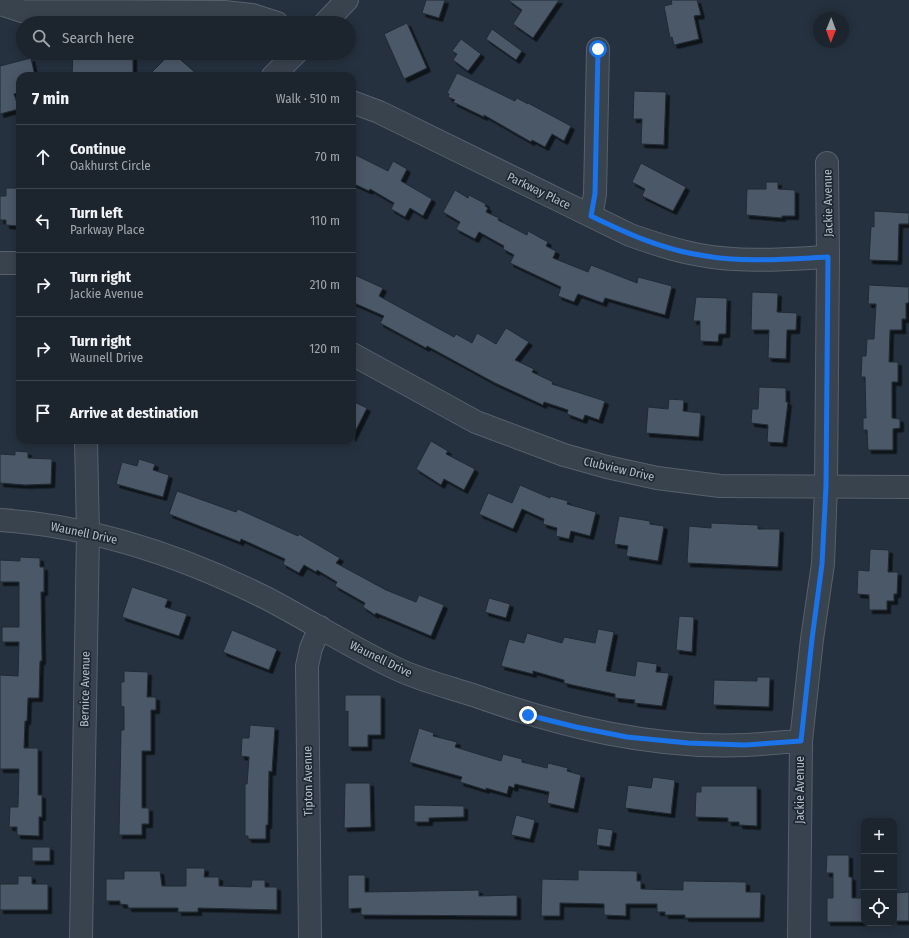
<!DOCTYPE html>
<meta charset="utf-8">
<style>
body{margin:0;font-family:"Fira Sans Condensed",sans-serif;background:#252d36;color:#f1f3f6}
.controls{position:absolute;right:12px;bottom:12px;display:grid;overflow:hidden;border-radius:8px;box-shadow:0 2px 10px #0003}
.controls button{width:36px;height:36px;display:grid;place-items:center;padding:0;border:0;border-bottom:1px solid #3a424a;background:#1c252e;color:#f1f3f6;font:20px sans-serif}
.compass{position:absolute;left:813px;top:12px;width:36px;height:36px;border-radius:50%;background:#1c252e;box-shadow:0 2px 10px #0003;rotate:181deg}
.stop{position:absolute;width:12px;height:12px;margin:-9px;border:3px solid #1a73e8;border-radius:50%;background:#fff}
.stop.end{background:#1a73e8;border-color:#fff;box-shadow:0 1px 4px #0008}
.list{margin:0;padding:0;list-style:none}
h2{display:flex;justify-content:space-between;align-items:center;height:52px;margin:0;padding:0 16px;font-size:17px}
h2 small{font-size:13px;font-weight:400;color:#a0a5aa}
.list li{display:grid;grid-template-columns:26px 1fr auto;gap:12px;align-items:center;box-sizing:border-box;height:64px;padding:0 16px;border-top:1px solid #3a424a}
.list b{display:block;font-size:15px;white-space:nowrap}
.list p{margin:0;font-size:13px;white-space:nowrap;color:#a0a5aa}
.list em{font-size:13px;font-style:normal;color:#a0a5aa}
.icon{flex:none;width:22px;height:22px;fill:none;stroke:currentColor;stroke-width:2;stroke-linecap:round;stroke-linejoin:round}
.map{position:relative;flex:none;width:909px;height:938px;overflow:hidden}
.search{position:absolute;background:#1c252e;box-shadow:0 2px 10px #0003;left:16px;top:16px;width:340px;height:44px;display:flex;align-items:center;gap:10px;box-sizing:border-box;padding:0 14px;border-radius:22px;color:#a0a5aa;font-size:15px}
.panel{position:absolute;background:#1c252e;box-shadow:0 2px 10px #0003;left:16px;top:72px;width:340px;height:372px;border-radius:12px}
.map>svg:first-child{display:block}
.building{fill:#4b5867;stroke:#202a35;filter:url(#shadow)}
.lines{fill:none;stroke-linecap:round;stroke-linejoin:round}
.minor-casing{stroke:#57616c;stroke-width:24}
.minor{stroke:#39434e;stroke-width:22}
.route{stroke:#1a73e8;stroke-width:5}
.labels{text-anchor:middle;stroke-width:3.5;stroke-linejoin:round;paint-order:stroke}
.street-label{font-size:12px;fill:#b5bec9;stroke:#1e2833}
</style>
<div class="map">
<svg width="909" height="938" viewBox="0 0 909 938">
<defs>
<filter id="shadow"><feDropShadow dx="3.5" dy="3.5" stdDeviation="0" flood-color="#0009"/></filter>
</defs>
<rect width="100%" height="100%" fill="#25313e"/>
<path class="building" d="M426 0H445L439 18 422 13Z
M508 0H559L533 38 513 24 522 10Z
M671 0H697L701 15 694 16 699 39 674 45 672 37 670 38 664 6 672 4Z
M407 23 427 68 404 79 384 34Z
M492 29 522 51 516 60 486 39Z
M461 39 481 54 468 71 453 60 457 54 452 51Z
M73 53H133V76H72Z
M171 53H173L199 76H148Z
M31 58 35 76H20V92L14 94 19 109 0 114V66Z
M457 73 515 101 517 98 528 104V103L571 126 564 141 552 134 545 147 532 140 531 142 484 115V117L453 102 455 100 448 97 449 94 447 93Z
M634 91 666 92 664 145 641 144 642 119H633Z
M352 153 388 171 393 161 407 169 401 181 432 199 423 216 410 208 405 217 391 209 394 203 370 189 369 191 352 183Z
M641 163 686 187 673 211 642 196 645 189 632 182Z
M766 182H778V189L795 190V216H782V218L746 215 747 189H766Z
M6 188H20L19 226 6 225V220H0V196H6Z
M455 190 468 198 469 195 486 204 485 206 488 208 486 212 499 218 498 220 527 235 528 231 548 242 546 246 556 251 553 258 588 272 591 265 637 283 638 277 672 286 665 315 605 298 603 303 578 294 574 302 558 296 561 287 510 263 514 255 503 249 504 246 479 232 475 239 456 229 460 222 443 212Z
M874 211 909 213V224H899L898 261 869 260 871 226 874 227Z
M352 274 383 288 379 296 454 337 456 334 472 343 477 333 496 344 506 328 529 342 515 360 534 369 532 372 553 382 552 384 605 401 599 420 585 415 583 420 567 414 568 410 544 402 543 405 495 383 427 346 426 348 380 323 384 316 352 302Z
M869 285 909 287V303H906V319H902V330H890L889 362H898V382H892V418L900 419V428L893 429V450H868L867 430H863V418H866L865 377H861L862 356H866L867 339H874L876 304H868Z
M752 292 778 293 777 312 797 313 796 330H787L786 359 768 358 769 330H751Z
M696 297 727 298 726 334H719L718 342 700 341V321H693Z
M759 387 786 388V402H788L783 443 767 442 768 425 751 423 752 409H758Z
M669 399 684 400 683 411 701 413 699 437 646 433 648 407 668 409Z
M352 401 367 408 352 438Z
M431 441 448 451 446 454 475 469 464 490 444 479 441 485 416 469Z
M15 451 28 452V458L52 459 51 484 25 485 0 483V454L15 455Z
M139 459 155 464 153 470 169 475 163 497 116 484 122 462 137 466Z
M520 485 550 498V496L568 501 567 504 596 512 590 536 571 531 569 539 556 536 557 528 543 524 544 519 522 509 513 529 479 514 488 493 512 503Z
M177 491 236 512 238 509 298 536 299 534 340 558 336 563 386 590 416 602 419 595 444 605 431 636 376 613 375 615 363 607 365 603 335 586 337 582 317 570 316 572 304 565 299 573 283 564 285 559 241 539 240 542 169 514Z
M619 516 650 521V524L664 526 658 561 626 556 628 546 614 544Z
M711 523 758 525V529H780L778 567 687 563 689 526 711 528Z
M870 549 889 550 888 572H898L897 594H894V601H887V610H869V595L857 594 858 570 869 571Z
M20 557 40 558V567H44V592H41L42 661H40L39 698H28L27 721H25L24 748H38V795H42V817H39V836L17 835V827H9L10 807H18L19 769H0V675L18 676 19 642H2V627H19V582H0V560L20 561Z
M132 587 168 599 165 607 187 614 179 636 122 617Z
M489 598 510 604 506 618 485 612Z
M679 616 694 617 692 652 676 650Z
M598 629 614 632 606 671 635 676 637 661 657 664 656 672 669 673 662 706 634 703 635 700 615 698V694L577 686 564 683V680L533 671V674L501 666 509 639 524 643 527 633 562 643 564 637 595 643Z
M232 630 277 649 269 670 223 652Z
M124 671 148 672 147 697H156V710H151V751H142V808H149V824H142V835H119L121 730H124V707L121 706V682H124Z
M757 677H770L769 707 713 705 714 680 757 681Z
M345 695H381V735H368V747H348V711L345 712Z
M250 725 275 727 272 772 269 771 268 825H266V839H248V836H245V784H247L249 757 241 756 242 738H249Z
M419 728 434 733 433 736 457 742 455 747 501 761 503 754 522 759V762L547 768 548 763 568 768 567 771 581 775 574 809 547 803 549 792 515 784 514 788 509 786 507 794 486 788V790L460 782 462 777 409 762Z
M653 777 675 780 671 814 625 808 628 785 651 788Z
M345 783H370L371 827 344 828Z
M701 786H757V826L739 825V822H728V818L695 817 696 792H701Z
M414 805 464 806V817L429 818V822H414Z
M516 815 535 820 530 839 511 835Z
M598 828 613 830 610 847 596 845Z
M32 847H50V861H32Z
M827 855H849V877H852V898H864V922H827V898H833V873H826Z
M186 868H205L204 877H219V886L251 887 252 880H265V887H277V910L198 908V912H178V908H128V905L120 904V901H106V879H124V871H160L162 886H186Z
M578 870 637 871V881H641V889L683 890V881L746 882V892H761L760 918H685V915H665V912H657V904H626V916L604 915V904L560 903V916H541L542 879 578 880Z
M348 875H365V892L479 890V896L517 895V916L361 915V908L348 909Z
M18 876H32V884H48V910H0V884H18Z
M909 892V921H894V893Z"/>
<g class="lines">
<defs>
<path id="minor" d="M0 4 22 11 224 12 252 15 277 23
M325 23 347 0
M273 76 296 53
M352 102 379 112 630 235C653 243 676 251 700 255 742 263 786 259 828 257
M591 216 595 194 598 49
M0 263H20
M352 354 476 422 564 455 607 467 657 478 720 486 909 487
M0 520C94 526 182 556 266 598 310 621 352 648 397 669 420 680 448 687 473 695 560 726 652 749 746 745 764 744 783 742 801 741
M81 938 88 533 86 440
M310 938 307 666 311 648 320 627
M799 938 801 741 812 639 823 564 826 486 828 257 827 163"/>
</defs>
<use href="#minor" class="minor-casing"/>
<use href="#minor" class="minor"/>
</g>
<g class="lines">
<path class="route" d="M528 715 576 727 627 737 688 743 745 745 801 741 812 639 822 564 826 486 828 257C786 259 742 263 700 255 661 249 626 233 591 216L595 194 598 49"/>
</g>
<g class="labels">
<g class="street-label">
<text transform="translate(539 191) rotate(26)" y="4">Parkway Place</text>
<text transform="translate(828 203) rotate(-91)" y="4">Jackie Avenue</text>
<text transform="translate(619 469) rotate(13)" y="4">Clubview Drive</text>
<text transform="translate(84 533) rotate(12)" y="4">Waunell Drive</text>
<text transform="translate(381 659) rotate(26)" y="4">Waunell Drive</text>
<text transform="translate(85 689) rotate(-89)" y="4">Bernice Avenue</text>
<text transform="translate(308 781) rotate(-91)" y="4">Tipton Avenue</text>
<text transform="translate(800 790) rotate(-90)" y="4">Jackie Avenue</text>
</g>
</g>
</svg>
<div class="controls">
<button>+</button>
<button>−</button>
<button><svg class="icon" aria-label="locate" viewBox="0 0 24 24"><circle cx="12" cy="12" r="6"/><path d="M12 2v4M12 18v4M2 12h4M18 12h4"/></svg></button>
</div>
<svg class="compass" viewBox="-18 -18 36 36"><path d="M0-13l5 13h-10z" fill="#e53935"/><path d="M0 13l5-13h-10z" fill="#a0a5aa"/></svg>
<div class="stop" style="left:598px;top:49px"></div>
<div class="stop end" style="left:528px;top:715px"></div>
<div class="search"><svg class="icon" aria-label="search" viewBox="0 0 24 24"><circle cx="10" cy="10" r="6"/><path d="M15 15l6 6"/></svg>Search here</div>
<section class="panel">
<h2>7 min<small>Walk · 510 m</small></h2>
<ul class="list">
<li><svg class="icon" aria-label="ahead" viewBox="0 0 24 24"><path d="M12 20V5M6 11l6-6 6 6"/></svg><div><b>Continue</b><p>Oakhurst Circle</p></div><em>70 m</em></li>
<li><svg class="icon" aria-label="left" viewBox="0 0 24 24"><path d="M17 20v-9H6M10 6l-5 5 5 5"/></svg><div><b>Turn left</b><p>Parkway Place</p></div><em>110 m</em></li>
<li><svg class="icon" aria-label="right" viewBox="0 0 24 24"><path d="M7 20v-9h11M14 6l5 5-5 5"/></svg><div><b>Turn right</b><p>Jackie Avenue</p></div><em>210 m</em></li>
<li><svg class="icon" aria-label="right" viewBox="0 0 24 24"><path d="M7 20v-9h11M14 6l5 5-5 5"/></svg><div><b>Turn right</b><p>Waunell Drive</p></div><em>120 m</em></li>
<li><svg class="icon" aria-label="arrive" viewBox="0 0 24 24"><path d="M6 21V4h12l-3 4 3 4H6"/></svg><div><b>Arrive at destination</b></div></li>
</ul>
</section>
</div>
